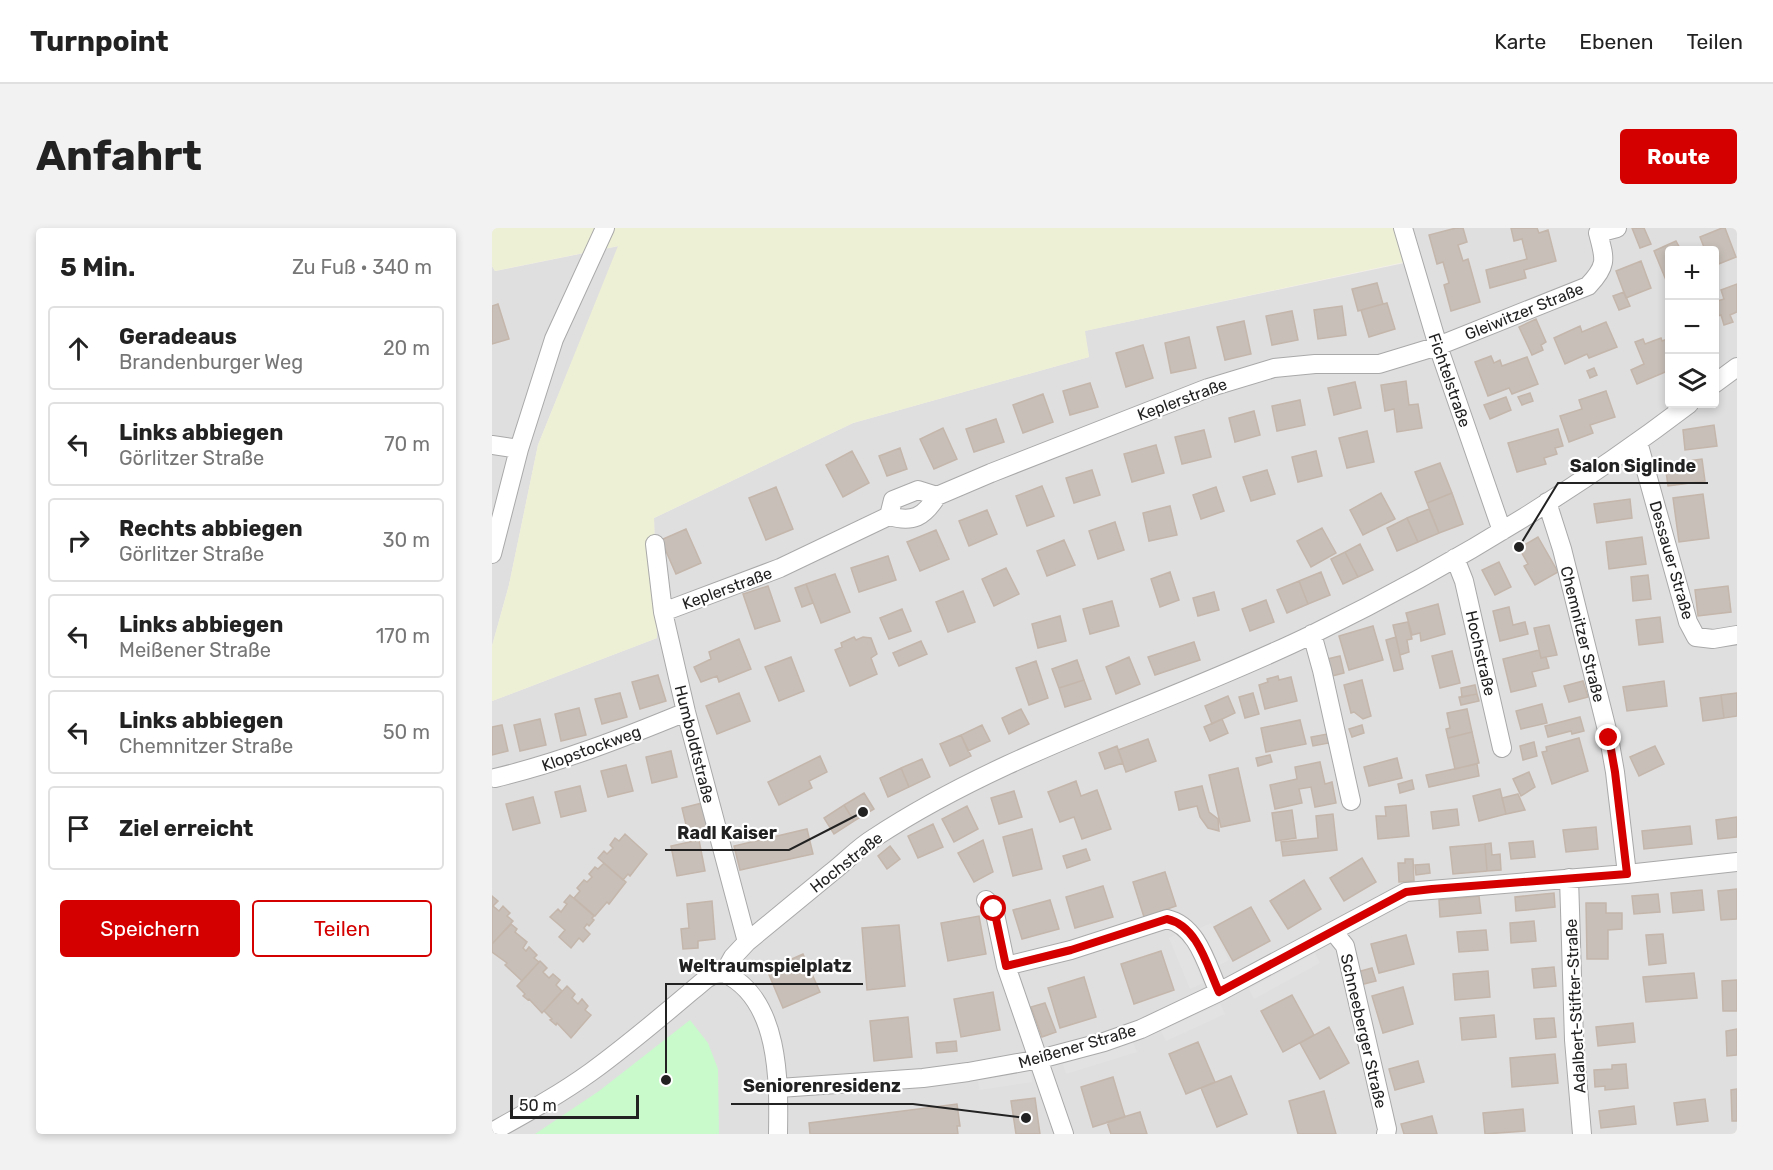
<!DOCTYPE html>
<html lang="de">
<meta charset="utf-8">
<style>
body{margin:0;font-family:Rubik,sans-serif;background:#f2f2f2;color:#222}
.controls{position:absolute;right:18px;top:18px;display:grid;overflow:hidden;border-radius:6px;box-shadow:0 3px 9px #0003}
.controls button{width:54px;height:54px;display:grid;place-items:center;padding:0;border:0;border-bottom:2px solid #e0e0e0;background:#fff;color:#222;font:30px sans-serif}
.scale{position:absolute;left:18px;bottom:15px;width:129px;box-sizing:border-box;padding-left:6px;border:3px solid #222;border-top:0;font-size:16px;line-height:21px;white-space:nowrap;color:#222;-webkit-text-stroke:4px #fff;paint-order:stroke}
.stop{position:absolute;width:18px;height:18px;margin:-14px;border:4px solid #d40000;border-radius:50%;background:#fff}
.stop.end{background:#d40000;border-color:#fff;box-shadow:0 2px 6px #0008}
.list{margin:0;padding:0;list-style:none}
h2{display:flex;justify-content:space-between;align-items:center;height:78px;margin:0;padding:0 24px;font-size:26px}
h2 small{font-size:20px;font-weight:400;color:#767676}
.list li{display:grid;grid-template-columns:39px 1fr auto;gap:18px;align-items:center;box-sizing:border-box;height:84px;margin:0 12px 12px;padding:0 12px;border:2px solid #e0e0e0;border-radius:6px}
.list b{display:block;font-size:22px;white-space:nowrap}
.list p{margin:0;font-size:20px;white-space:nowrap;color:#767676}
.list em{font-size:20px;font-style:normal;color:#767676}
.actions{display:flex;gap:12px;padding:18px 24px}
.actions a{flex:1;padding:14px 0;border:2px solid #d40000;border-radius:6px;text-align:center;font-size:21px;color:#d40000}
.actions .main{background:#d40000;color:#fff}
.icon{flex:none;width:33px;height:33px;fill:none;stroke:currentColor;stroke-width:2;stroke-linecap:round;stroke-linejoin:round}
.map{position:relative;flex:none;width:1245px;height:906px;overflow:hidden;border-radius:6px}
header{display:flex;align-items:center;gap:36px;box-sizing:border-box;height:84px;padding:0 30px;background:#fff;border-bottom:2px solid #e0e0e0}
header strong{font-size:28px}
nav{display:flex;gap:33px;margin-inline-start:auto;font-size:21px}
.intro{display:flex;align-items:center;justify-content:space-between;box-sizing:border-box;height:144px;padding:0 36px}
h1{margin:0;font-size:42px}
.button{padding:15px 27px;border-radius:6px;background:#d40000;color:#fff;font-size:21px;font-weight:700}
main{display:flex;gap:36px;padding:0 36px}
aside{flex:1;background:#fff;border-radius:6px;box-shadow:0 3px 9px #0003}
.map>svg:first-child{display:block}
.residential{fill:#e0dfdf;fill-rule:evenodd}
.farmland{fill:#eef0d5}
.park{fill:#c8facc}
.parking{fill:#e2e2e2}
.building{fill:#c7bfb8;stroke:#c4b6ab;stroke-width:1.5}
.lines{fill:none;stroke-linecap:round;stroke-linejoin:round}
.minor-casing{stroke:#a9a9a9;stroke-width:20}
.minor{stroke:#fff;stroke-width:18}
.route{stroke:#d40000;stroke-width:8}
.labels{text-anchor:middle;stroke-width:4.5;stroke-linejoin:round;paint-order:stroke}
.street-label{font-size:16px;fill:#222;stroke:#fff}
.leader{fill:none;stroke:#222;stroke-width:2}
.callout-dot{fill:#222;stroke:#fff;stroke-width:2}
.callout-label{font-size:18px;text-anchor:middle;font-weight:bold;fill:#222;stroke:#fff;stroke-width:4.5;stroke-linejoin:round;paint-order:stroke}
</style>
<header>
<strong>Turnpoint</strong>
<nav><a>Karte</a><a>Ebenen</a><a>Teilen</a></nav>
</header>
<div class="intro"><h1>Anfahrt</h1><a class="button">Route</a></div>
<main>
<aside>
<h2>5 Min.<small>Zu Fuß · 340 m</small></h2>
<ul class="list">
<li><svg class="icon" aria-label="ahead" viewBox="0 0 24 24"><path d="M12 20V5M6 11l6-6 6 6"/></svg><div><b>Geradeaus</b><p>Brandenburger Weg</p></div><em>20 m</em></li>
<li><svg class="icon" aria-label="left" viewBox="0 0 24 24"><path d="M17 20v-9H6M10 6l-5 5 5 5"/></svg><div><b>Links abbiegen</b><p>Görlitzer Straße</p></div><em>70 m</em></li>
<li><svg class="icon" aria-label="right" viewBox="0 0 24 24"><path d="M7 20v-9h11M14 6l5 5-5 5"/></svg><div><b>Rechts abbiegen</b><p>Görlitzer Straße</p></div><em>30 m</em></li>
<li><svg class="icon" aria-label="left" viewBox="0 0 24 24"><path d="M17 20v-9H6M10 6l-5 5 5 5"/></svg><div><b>Links abbiegen</b><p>Meißener Straße</p></div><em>170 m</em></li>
<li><svg class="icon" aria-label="left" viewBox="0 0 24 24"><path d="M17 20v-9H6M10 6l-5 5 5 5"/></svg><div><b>Links abbiegen</b><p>Chemnitzer Straße</p></div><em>50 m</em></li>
<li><svg class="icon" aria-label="arrive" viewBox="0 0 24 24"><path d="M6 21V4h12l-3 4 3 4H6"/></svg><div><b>Ziel erreicht</b></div></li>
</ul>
<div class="actions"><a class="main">Speichern</a><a>Teilen</a></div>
</aside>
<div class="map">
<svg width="1245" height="906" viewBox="0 0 1245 906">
<rect width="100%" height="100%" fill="#f2efe9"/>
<path class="residential" d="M906 0H1245V906H0V473L165 410 162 290 361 195 597 129 592 103 917 34ZM1178 22H1222V176H1178Z
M127 18 46 217 17 357 0 418V38L3 43Z"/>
<path class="farmland" d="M0 0H906L917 33 593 103 597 129 361 195 162 290 165 410 0 473V418L17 357 46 217 126 18 3 43 0 38Z"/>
<path class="park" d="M198 792 216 815 226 841 227 906H43L107 863Z"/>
<path class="parking" d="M719 695 737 732 724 739 706 701Z
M690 704 711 755 698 761 677 710Z
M823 725 828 735 762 771 757 761Z
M728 776 733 786 674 813 669 803Z
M641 814 645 824 574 846 571 836Z
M538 841 540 854 488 862 485 850Z"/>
<path class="building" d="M964 0H971L975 14 966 17 971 33 976 31 988 74 959 83 952 57 957 55 951 34 945 36 937 7Z
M1019 0H1045L1047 5 1056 2 1064 33 1032 42 1034 50 998 60 994 42 1035 31 1030 11 1022 13Z
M1140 0H1152L1159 16 1148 20Z
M1230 0H1233L1244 29 1222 38V22H1213L1208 9Z
M1184 13 1189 22H1178L1176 57 1162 23Z
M1149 33 1159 60 1134 70 1124 43Z
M885 55 891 76 866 83 860 61Z
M1245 56V84L1238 87 1241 94 1232 97 1229 87 1222 89V74L1232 71 1229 62Z
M1132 64 1138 78 1127 82 1121 68Z
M895 75 903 101 877 109 869 82Z
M6 76 17 111 0 116V78Z
M850 78 854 107 826 111 822 82Z
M800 83 806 112 780 117 774 88Z
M1044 91 1054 114 1049 117 1051 122 1040 127 1027 99Z
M752 93 759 126 733 132 725 99Z
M1114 94 1125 119 1097 130 1095 126 1073 136 1062 110 1088 98 1090 104Z
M697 109 704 140 679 145 673 115Z
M1169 110 1170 113 1178 110V142L1145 156 1139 142 1152 136 1143 114 1151 111 1153 116Z
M651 117 661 150 634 159 624 125Z
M999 128 1002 135 1008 132 1010 138 1035 129 1046 156 1020 166 1017 160 996 168 983 134Z
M1102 140 1105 147 1098 150 1095 143Z
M914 153 917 177 926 176 930 200 905 204 902 181 893 183 889 157Z
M863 154 869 180 842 187 836 160Z
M598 155 606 179 578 187 571 163Z
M1114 163 1123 189 1098 197 1101 205 1077 214 1068 188 1090 181 1087 172Z
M1038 165 1041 173 1030 177 1026 169Z
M551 166 561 194 531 205 521 177Z
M1014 169 1019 182 998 191 992 177Z
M808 172 813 197 785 203 780 178Z
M762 183 768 207 743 214 737 190Z
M504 191 512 214 482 224 474 201Z
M1222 197 1225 218 1193 222 1191 202Z
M451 200 465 231 442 241 428 211Z
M1066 201 1071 218 1063 220 1065 226 1052 230 1054 236 1025 244 1016 215Z
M712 202 719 229 690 236 683 209Z
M875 203 882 234 855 240 847 210Z
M664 217 672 245 640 254 632 226Z
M408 220 415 241 395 248 387 228Z
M360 223 377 255 351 269 334 237Z
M824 223 830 248 806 254 800 229Z
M1210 231 1213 253 1176 258 1173 236Z
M948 235 960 265 935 275 923 244Z
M600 242 608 267 582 275 574 250Z
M775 242 783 266 759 273 751 249Z
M550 258 562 288 535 298 524 268Z
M284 259 301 301 274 312 257 270Z
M724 259 732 283 709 291 701 267Z
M889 265 903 291 871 307 858 282Z
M960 265 971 296 947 305 935 275Z
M1211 266 1217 310 1187 314 1181 270Z
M1138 271 1140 290 1105 295 1102 276Z
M678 278 685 307 657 313 651 285Z
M937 281 947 305 926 314 915 290Z
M495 282 505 306 477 318 467 293Z
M915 290 926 314 905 323 895 300Z
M623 294 632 322 606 331 597 303Z
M830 300 844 325 819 339 805 313Z
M194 301 209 335 184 346 169 312Z
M444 302 457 331 428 343 415 314Z
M1046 309 1066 344 1043 357 1032 338 1036 336 1027 320Z
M1150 309 1154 336 1117 341 1114 314Z
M572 312 583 337 555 348 545 323Z
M868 316 881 342 866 349 853 324Z
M853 324 866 349 851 356 839 331Z
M396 328 404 352 367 364 359 340Z
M1007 334 1019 359 1003 367 990 342Z
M514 340 527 366 502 378 490 351Z
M678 344 687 372 668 379 659 351Z
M829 344 838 367 816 376 807 353Z
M343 346 358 384 329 395 314 356Z
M1156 347 1159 371 1141 373 1139 349Z
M807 353 816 376 795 385 785 362Z
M314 356 321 375 310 379 303 360Z
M276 358 288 393 263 401 251 366Z
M1236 358 1239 384 1206 388 1203 362Z
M471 363 483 394 456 404 444 374Z
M722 364 727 382 706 388 701 370Z
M774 372 782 394 758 403 750 381Z
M620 373 627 398 598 406 591 381Z
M946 376 953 406 929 413 928 405 920 407 914 385Z
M1017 379 1021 397 1033 394 1036 406 1008 413 1001 383Z
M410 381 419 403 397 411 388 390Z
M568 388 574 413 546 420 540 396Z
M1168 389 1171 414 1147 417 1144 392Z
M916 394 920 411 915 412 917 424 908 427 901 397Z
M1057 397 1065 427 1049 430 1042 400Z
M881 398 891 432 857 442 847 408Z
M362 409 364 412 371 409 379 410 385 426 379 430 385 446 358 458 343 422 350 419 349 415Z
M904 409 911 441 902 443 894 412Z
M247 411 259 441 227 454 225 448 209 454 202 439 219 431 217 424Z
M429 413 435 426 407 438 401 425Z
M702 414 708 432 663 447 656 429Z
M1047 422 1049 430 1054 429 1057 440 1040 444 1044 458 1019 464 1011 431Z
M960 423 968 455 948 460 940 428Z
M848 428 852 445 840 448 835 431Z
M299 429 312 463 287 473 273 439Z
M637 429 648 456 624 466 614 439Z
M585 432 592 452 567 460 560 441Z
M544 433 556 470 537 477 524 440Z
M166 447 174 473 148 481 140 454Z
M786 448 787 452 799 449 805 473 773 481 767 457 776 454 775 451Z
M592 452 599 471 573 479 567 460Z
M870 452 879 488 871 491 862 484 859 485 852 457Z
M1091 453 1096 469 1077 474 1072 458Z
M1172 453 1175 478 1135 483 1131 459Z
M983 457 985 466 970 469 969 460Z
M128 465 135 489 110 496 103 471Z
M247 465 258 493 225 506 214 478Z
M761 465 767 486 753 490 747 469Z
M1245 465V488L1232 490 1229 467Z
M985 466 987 473 969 477 967 469Z
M1229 467 1232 490 1211 493 1208 470Z
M736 468 743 485 720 496 713 478Z
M1050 476 1055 495 1029 501 1024 483Z
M87 480 94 507 69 513 63 486Z
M529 481 537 496 517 506 510 490Z
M975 481 980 504 956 510 954 501 958 500 955 485Z
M1088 489 1092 503 1080 506 1079 503 1056 509 1053 498Z
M48 491 54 517 28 523 22 497Z
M730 491 736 505 718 513 712 499Z
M808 492 814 516 774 524 769 500Z
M10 497 16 523 0 527V499Z
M490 497 498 513 476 523 469 507Z
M870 497 872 505 860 509 857 501Z
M980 504 987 535 963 541 956 510Z
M835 506 837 515 821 518 819 509Z
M469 507 479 528 458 538 448 516Z
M1087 510 1096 543 1060 556 1050 524 1055 523 1054 519Z
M656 511 664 533 634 544 626 522Z
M1042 514 1045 528 1031 532 1028 518Z
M625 518 631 535 613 541 607 525Z
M1163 518 1172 536 1147 548 1138 529Z
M179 523 185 549 160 555 154 529Z
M778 527 780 534 766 538 764 530Z
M328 528 335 544 317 553 320 560 287 577 276 554Z
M905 530 910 550 877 558 872 539Z
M430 531 438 549 417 559 409 540Z
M828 534 833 556 840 554 844 575 823 579 819 559 807 561 810 575 783 581 778 557 805 551 803 539Z
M985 536 987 548 937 559 934 547Z
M134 537 141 563 116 569 109 543Z
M409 540 417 559 396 569 388 550Z
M746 540 758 593 729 599 717 547Z
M1037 544 1043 559 1029 568 1021 551Z
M920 552 922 561 908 565 906 556Z
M584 553 589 568 605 562 619 601 590 611 582 589 568 594 556 564Z
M88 558 94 583 69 589 63 564Z
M710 558 717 584 726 591 727 603 716 600 708 589 705 578 687 582 683 564Z
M1008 561 1014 586 987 593 981 568Z
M522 563 530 589 507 596 499 570Z
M372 565 382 581 362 593 352 577Z
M1026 566 1033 582 1014 586 1010 570Z
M41 569 48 595 21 602 14 576Z
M210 575 215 600 196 605 190 580Z
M352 577 362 593 342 606 332 590Z
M914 577 917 608 886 611 884 588H894L893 579Z
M475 578 486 601 462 614 450 591Z
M965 581 967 597 941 601 939 584Z
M800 582 804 610 784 613 780 585Z
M841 586 845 622 791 628 789 614 826 610 824 588Z
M1245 589V609L1226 611 1224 592Z
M441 596 451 619 426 630 416 608Z
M1198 598 1200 616 1152 621 1150 603Z
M1104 599 1106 621 1074 624 1071 602Z
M315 601 321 626 248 642 242 618Z
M540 601 550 641 521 648 511 609Z
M133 606 155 626 138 648 136 646 131 652 106 630 112 623 115 626 121 620 118 617 123 610 127 613Z
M207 612 213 643 185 648 179 618Z
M491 612 501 644 482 654 466 625Z
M1041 613 1043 629 1019 631 1017 615Z
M999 615 1000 627 1008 626 1009 642 995 643 993 616Z
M993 616 995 643 961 646 958 619Z
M398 618 408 631 395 641 386 628Z
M594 621 598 632 575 640 571 628Z
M870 630 884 654 852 673 838 650Z
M913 631H921L922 653 907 654 906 635H913Z
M112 635 134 654 117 676 115 674 103 688 82 670 88 663 85 660 92 652 95 654 100 649 97 646 103 639 106 641Z
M937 636 938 645 924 647 923 637Z
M673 644 684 678 652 689 641 654Z
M812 652 829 681 796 701 778 673Z
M611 658 621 689 583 700 574 669Z
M1245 661V691L1229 692 1226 663Z
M1210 662 1212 682 1181 685 1179 665Z
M1062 665 1063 679 1024 683 1023 669Z
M1166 666 1168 684 1142 686 1140 668Z
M78 667 102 688 100 690 102 692 97 698 95 696 92 700 98 706 91 714 87 710 79 720 67 709 73 702 58 689 66 681 69 684 75 676 72 674Z
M0 668 6 673 1 678 7 683 11 678 18 685 15 688 21 693 0 716Z
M987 668 989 685 948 689 947 672Z
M558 672 567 701 530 711 521 682Z
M220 673 223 711 206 713V720L191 721 189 701 197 700 195 676Z
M1094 675H1114V685H1130V701L1116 702V731H1095Z
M759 679 778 713 741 733 722 699Z
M487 688 494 726 456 733 449 695Z
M1042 693 1044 713 1019 715 1018 695Z
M19 696 25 701 23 704 35 714 31 720 34 723 37 719 45 727 42 730 47 734 30 753 13 737 15 735 0 724V716Z
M407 697 413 758 375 762 370 700Z
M994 702 996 722 967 724 965 704Z
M1171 706 1174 735 1157 737 1154 707Z
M914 707 922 736 887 745 879 716Z
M669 723 682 762 642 776 629 736Z
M311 726 328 764 291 780 275 742Z
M48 733 55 740 51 744 57 750 61 746 68 752 64 757 70 763 50 785 37 771 36 772 31 768 33 766 25 758Z
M1062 739 1064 758 1042 760 1040 741Z
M880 740 884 753 868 757 865 744Z
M996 743 998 769 963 772 961 746Z
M1202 745 1205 770 1154 774 1151 749Z
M592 749 604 789 568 800 556 760Z
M1245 752V783H1231L1230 753Z
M75 758 83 766 80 770 86 776 90 771 96 778 93 782 99 787 79 810 65 795 64 797 58 792 60 791 52 783Z
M911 759 921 796 891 805 880 768Z
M501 764 508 802 469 809 462 771Z
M800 767 822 807 791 824 769 783Z
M553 775 564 804 550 809 539 779Z
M1002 787 1004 809 970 812 968 790Z
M416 789 420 829 382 833 378 793Z
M1062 790 1064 809 1044 811 1042 791Z
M1141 795 1143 814 1106 818 1104 799Z
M837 799 857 835 828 851 808 815Z
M1245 801V827L1235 828 1234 803Z
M464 813 465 823 445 825 444 815Z
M706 814 723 854 694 866 677 826Z
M1063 826 1066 855 1020 859 1018 830Z
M926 833 932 854 903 862 897 841Z
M1134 836 1136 860 1113 862V858L1103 859 1102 842 1120 841V837Z
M739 848 755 886 725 899 709 860Z
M621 849 633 889 601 899 589 859Z
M1245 861V893H1240L1239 862Z
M832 863 844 906H806L797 873Z
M543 870 548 906H524L519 873Z
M1213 871 1216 893 1185 897 1182 875Z
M465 876 468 898H465L466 906H318L317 895Z
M1142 878 1144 896 1109 900 1107 883Z
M1031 881 1033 903 993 906 991 885Z
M648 884 655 906H619L615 894Z
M940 888 945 906H912L909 896Z"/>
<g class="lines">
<defs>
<path id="minor" d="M911 0 946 118 1010 303
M1222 156 1245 139
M1146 214 1196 394 1204 409 1221 411 1245 407
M0 217 27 221
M1055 274 1070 321 1117 510 1123 544 1135 646
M397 288C421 295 432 289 445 268
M163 316 171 384 194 484 255 714
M0 326 27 221 62 111 113 0
M963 330 972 353 1010 520
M171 384 288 340 397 288 401 272 426 262 445 268 499 245 716 160 782 140 823 136H887L946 118 1096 58C1116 37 1113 31 1106 5L1125 0
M820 406 830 442 859 573
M3 550C69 534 131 510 194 484
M1077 650 1082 812 1090 906
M494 672 502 681 514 738 572 906
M841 703 853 718 895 901 894 906
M514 738 579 722 675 691C706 698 715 738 727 764
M232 745 241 729 255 714C283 691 312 667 340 644 354 633 367 619 382 610 517 521 675 477 819 407 952 342 1080 265 1197 176
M232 745C288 771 287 853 286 906
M287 860 431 850 476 844 548 831 612 814 649 801 727 764 914 664 1135 646 1245 634
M0 904C34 885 67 867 99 844 139 815 176 783 214 751L223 746 232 745"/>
</defs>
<use href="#minor" class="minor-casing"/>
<use href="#minor" class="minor"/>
</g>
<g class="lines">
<path class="route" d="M502 681 514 738 579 722 675 691C706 698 715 738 727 764L914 664 940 661 1135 646 1123 544 1117 510"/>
</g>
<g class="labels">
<g class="street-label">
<text transform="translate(1032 83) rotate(-22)" y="6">Gleiwitzer Straße</text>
<text transform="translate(958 152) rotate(71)" y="6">Fichtelstraße</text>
<text transform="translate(690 171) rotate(-20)" y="6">Keplerstraße</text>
<text transform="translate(1180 332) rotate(74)" y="6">Dessauer Straße</text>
<text transform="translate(235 360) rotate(-20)" y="6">Keplerstraße</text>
<text transform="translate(1091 406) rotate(76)" y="6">Chemnitzer Straße</text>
<text transform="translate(989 425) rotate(77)" y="6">Hochstraße</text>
<text transform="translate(203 516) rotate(76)" y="6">Humboldtstraße</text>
<text transform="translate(99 520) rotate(-20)" y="6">Klopstockweg</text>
<text transform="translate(354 634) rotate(-38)" y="6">Hochstraße</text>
<text transform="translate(1083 778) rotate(-93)" y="6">Adalbert-Stifter-Straße</text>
<text transform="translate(872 803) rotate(77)" y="6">Schneeberger Straße</text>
<text transform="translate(585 818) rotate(-16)" y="6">Meißener Straße</text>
</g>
</g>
<path class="leader" d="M1027 319L1066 255H1216M371 584L297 622H173M174 852L174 756H371M534 890L421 876H239"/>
<g class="callout-dot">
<circle cx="1027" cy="319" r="6"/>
<circle cx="371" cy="584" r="6"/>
<circle cx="174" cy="852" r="6"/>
<circle cx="534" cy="890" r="6"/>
</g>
<g class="callout-label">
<text x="1141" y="244">Salon Siglinde</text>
<text x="235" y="611">Radl Kaiser</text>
<text x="273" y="744">Weltraumspielplatz</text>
<text x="330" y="864">Seniorenresidenz</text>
</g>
</svg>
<div class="controls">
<button>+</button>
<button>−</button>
<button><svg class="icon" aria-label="layers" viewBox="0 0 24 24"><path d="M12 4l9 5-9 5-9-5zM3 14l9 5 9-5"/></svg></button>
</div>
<div class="scale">50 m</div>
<div class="stop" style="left:502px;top:681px"></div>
<div class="stop end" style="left:1117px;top:510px"></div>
</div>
</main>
